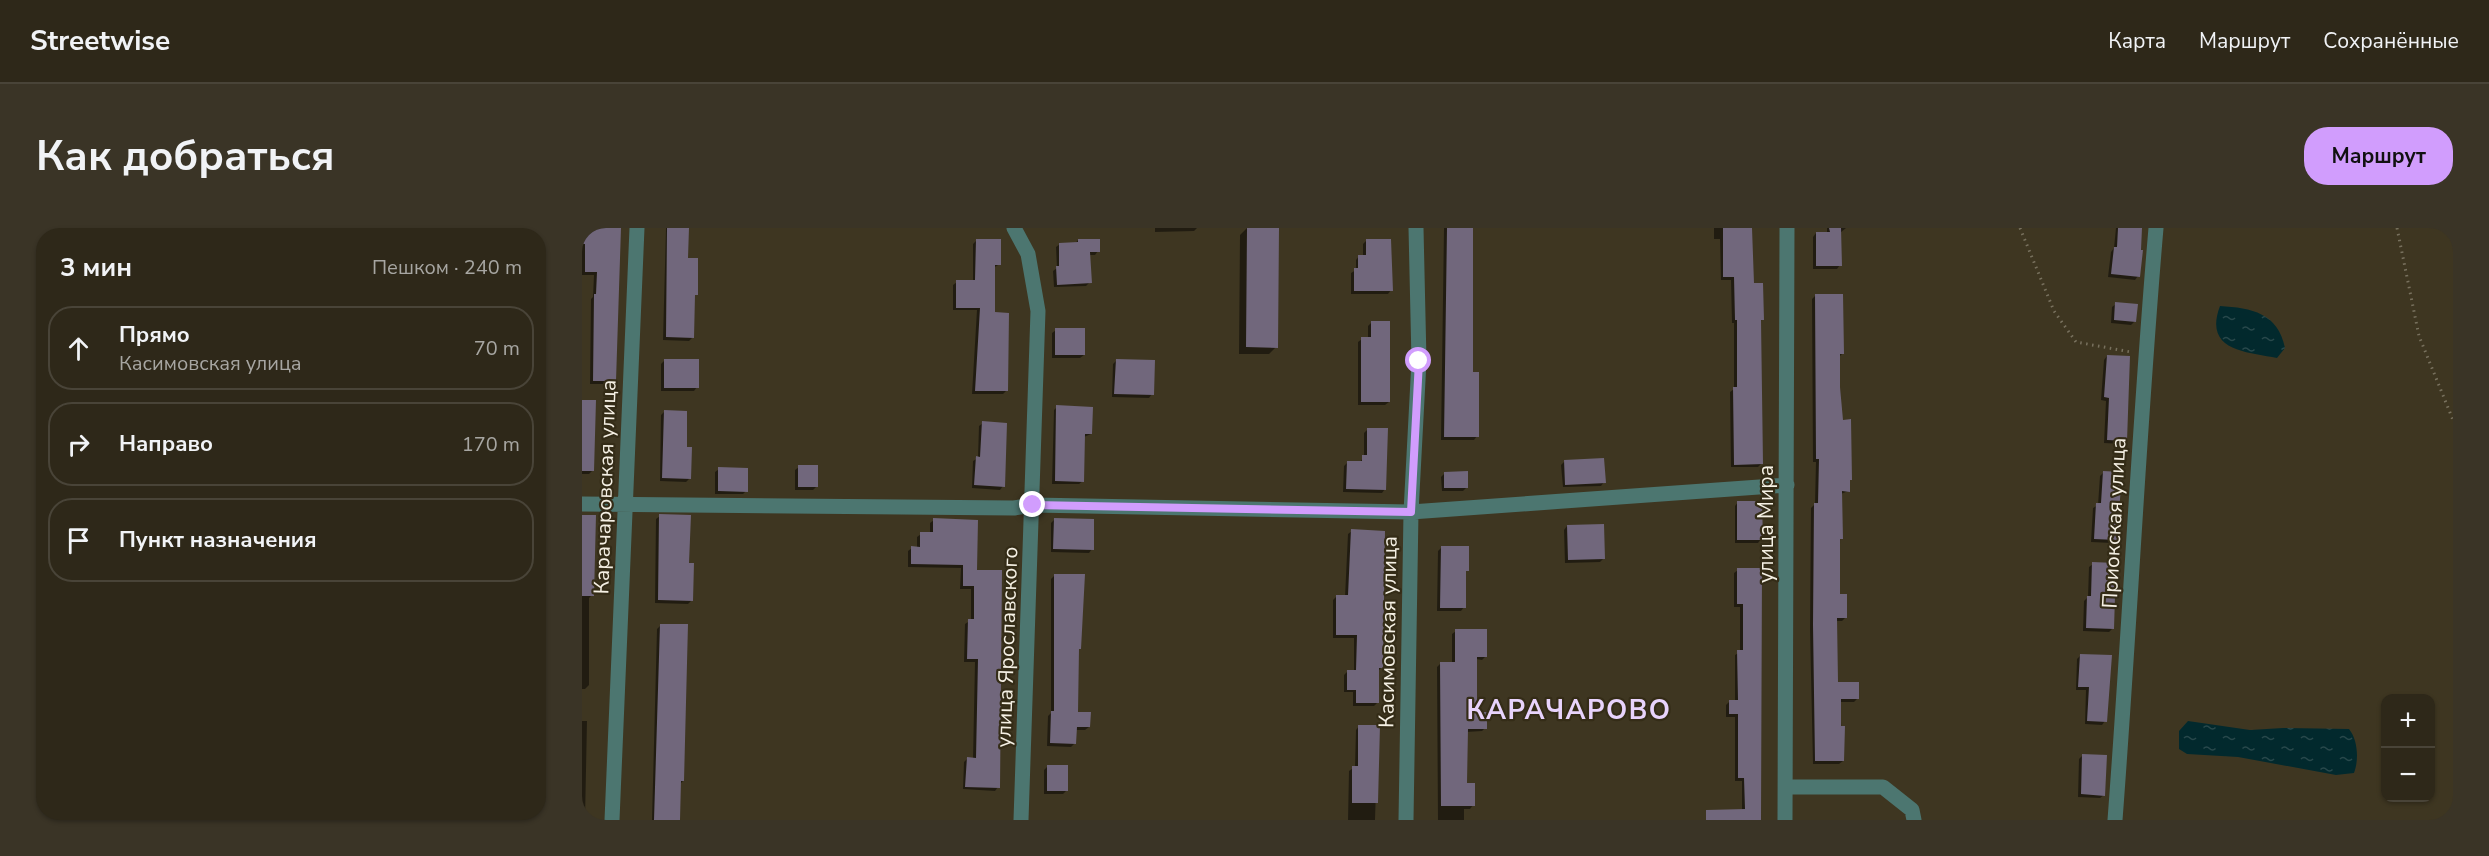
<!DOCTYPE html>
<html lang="ru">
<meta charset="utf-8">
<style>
body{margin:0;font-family:"Nunito Sans",sans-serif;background:#3a3426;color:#f1f3f6}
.controls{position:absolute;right:18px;bottom:18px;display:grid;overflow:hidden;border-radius:12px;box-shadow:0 2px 4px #0004}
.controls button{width:54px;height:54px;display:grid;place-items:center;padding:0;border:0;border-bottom:2px solid #494438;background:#2e2819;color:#f1f3f6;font:30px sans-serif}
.stop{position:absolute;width:18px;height:18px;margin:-14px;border:4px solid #d19dfd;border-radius:50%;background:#fff}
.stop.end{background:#d19dfd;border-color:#fff;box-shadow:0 2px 6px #0008}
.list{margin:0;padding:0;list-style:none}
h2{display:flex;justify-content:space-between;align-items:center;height:78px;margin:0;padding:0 24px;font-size:26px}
h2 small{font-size:20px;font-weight:400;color:#a7a6a2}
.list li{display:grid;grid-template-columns:39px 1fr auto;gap:18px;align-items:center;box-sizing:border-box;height:84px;margin:0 12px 12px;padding:0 12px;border:2px solid #494438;border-radius:24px}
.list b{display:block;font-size:22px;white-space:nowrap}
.list p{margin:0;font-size:20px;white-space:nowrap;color:#a7a6a2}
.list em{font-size:20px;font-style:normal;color:#a7a6a2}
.icon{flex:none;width:33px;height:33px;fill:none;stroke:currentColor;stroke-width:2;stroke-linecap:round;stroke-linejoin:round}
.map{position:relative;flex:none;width:1871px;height:592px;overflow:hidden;border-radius:24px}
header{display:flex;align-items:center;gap:36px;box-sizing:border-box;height:84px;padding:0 30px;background:#2e2819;border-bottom:2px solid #494438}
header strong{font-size:28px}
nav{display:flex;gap:33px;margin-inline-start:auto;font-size:21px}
.intro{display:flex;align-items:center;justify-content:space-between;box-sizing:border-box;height:144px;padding:0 36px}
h1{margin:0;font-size:42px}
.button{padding:15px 27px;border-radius:24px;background:#d19dfd;color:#111;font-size:21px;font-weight:700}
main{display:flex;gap:36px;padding:0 36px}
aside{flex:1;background:#2e2819;border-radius:24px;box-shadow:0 2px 4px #0004}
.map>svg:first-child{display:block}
.water{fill:url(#water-ripples)}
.shadow{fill:#0007}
.building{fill:#71677c}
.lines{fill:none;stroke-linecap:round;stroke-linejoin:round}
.path{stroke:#78715e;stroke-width:3;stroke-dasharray:1.5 4.5;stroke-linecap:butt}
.minor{stroke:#4c7670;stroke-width:15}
.route{stroke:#d19dfd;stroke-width:8}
.labels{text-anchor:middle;stroke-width:4.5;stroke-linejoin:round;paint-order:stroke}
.street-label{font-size:21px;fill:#f5f0e4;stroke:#342c17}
.district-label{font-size:27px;font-weight:bold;letter-spacing:1.5px;fill:#e8d3fc;stroke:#342c17}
</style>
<header>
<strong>Streetwise</strong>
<nav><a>Карта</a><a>Маршрут</a><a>Сохранённые</a></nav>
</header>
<div class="intro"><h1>Как добраться</h1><a class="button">Маршрут</a></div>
<main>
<aside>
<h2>3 мин<small>Пешком · 240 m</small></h2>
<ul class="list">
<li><svg class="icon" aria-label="ahead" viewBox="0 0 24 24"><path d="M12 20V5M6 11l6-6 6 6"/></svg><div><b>Прямо</b><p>Касимовская улица</p></div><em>70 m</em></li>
<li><svg class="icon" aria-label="right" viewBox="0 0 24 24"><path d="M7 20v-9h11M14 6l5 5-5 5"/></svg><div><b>Направо</b></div><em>170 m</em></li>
<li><svg class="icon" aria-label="arrive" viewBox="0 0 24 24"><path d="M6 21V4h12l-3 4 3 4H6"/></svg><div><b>Пункт назначения</b></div></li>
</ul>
</aside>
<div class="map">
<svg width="1871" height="592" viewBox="0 0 1871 592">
<defs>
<pattern id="water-ripples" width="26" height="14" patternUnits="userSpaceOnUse" patternTransform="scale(1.5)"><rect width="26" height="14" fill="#02292d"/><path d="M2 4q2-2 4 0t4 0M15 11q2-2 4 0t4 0" fill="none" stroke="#28484b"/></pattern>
</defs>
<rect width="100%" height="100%" fill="#3e3621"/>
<path class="water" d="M1638 78C1670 80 1696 85 1703 120L1695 130C1664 124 1621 123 1638 78Z
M1606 493 1668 502 1701 500 1767 501C1776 512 1777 532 1772 545L1754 547 1656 529 1605 526 1597 521V503Z"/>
<path class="shadow" d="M0 0H36L32 152 29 156H8L9 71 11 69 12 47H0Z
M84 0H105L104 31 114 66 111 69V109L107 113 81 112Z
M573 0H615L612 3 573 4Z
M665 0H696L694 119 687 126H657L658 7Z
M862 0H890V146L895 208 892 212H859Z
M1132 0H1169L1170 56 1180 91 1178 94 1180 235 1176 239H1149L1148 164 1152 161V95H1150L1149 52H1139L1138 11H1132Z
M1245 0H1264L1258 5V37L1255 41H1231V9L1234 5H1245Z
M1534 0H1559L1556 48 1553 52 1526 49 1529 24 1532 20Z
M496 12 516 23 513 27H507L508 54 504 58 472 59 471 43 475 40 474 19 478 16H493Z
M785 12 809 62 806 66H769V45L774 42V32L777 28H781V16Z
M394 13 418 36 411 40V86L424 163 421 166H390L395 82H371V57L375 54H391V16Z
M1233 68 1261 125 1257 129 1259 193 1269 251 1266 254V263L1259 266 1257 368 1263 390 1260 393H1254V456L1276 470 1272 474H1258L1261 533 1257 536H1231L1228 401 1229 280 1233 276 1234 234H1231L1230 71Z
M1534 76 1553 93 1549 97 1529 95 1530 79Z
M790 94 807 174 803 177H776V114L780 111H786V98Z
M474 102 502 127 498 130H470V105Z
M1525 128 1543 212 1540 216 1522 215 1524 173 1519 172 1522 132Z
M83 132 115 159 112 163H79V136Z
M534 133 570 166 567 170 530 169 531 136Z
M0 174 11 242 7 246H0Z
M475 179 509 206 502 209 501 253 497 256H470L472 182Z
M82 184 103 221 107 251 104 254 78 253 79 187Z
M401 195 421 258 418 262 390 260 391 233 396 230 397 198Z
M786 201 803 261 800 265 761 264 762 238 765 235H777L782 229V205Z
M983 233 1022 254 1019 258 981 259 979 237Z
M217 239 234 259 231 262H213V242Z
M137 241 164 263 161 266H133V244Z
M863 245 885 259 881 263H860L859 249Z
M1521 245 1533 311 1530 315 1509 314 1511 280 1516 277 1518 248Z
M1156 274 1179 311 1176 315H1153V278Z
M0 288 10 367 7 370V457L3 461H0Z
M78 288 106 336 110 372 106 376 73 375 74 291Z
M473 291 510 321 507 325 469 324V295Z
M352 292 393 343 416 559 413 563 381 561 382 534 385 531H391L393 434H382L383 396 389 392V361H378L379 340 326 339V323L330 320H335V309L339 306H348V295Z
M985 298 1022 330 1018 334 983 335 982 302Z
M770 303 800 439 796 443 795 475 792 478H771V464H762V447L766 443H772V410H751V372L755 368 763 369 766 306Z
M859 320 885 342 882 345V379L879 383H855L856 323Z
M1511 336 1530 401 1527 404 1501 403 1502 373 1506 369 1507 339Z
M1156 342H1179L1177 592 1160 582V553H1153V489H1144V477L1148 473H1153V427L1158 424V379H1152V345Z
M473 347 496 422 495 485 507 499 503 502H493V515L489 519 465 518 466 488 469 485V351Z
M78 398 101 553 98 556 97 592H70L75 401Z
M874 403 904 428 900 432 894 431V485L903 500 900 503 884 504V557L891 577 888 581H882V592H856L855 439 858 436H870V406Z
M1499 427 1523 493 1520 497 1503 496 1504 462H1494L1495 431Z
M0 493H5L3 592H0Z
M777 498H796L793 592H766L767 543 773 539 774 502Z
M1501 527 1522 567 1518 570 1496 569 1497 531Z
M465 539 484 563 481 566H462V542Z"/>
<path class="building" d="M0 0H39L34 153H11L12 66H14L15 44H3V16H0Z
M85 0H107L106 30H116V67H113L112 110 84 109Z
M665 0H697L696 120 664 119Z
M865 0H891V144H897V209H862Z
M1141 0H1170L1172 55H1181L1182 92H1179L1181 236 1152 237 1151 159H1155V92H1153L1152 49H1141Z
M1247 0H1259L1260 38H1234V4H1248Z
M1536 0H1560L1559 22H1561L1558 49 1529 46 1532 19H1535Z
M394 11H419V37H413V84L427 85 426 163H393L398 80H374V52H393Z
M496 11H518V24H508L510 55 475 57 474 38H477V15L496 14Z
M784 11H809L811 63H772V40H776V27H784Z
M1233 66H1261L1262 126H1258V159L1261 192 1269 191 1270 252H1268V264L1260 263 1261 311H1258V366H1265V390H1255L1256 454H1277V471H1259V498H1263L1262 533H1233L1231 397 1232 275H1236L1237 231H1234Z
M1533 74 1556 76 1554 94 1532 92Z
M789 93H808V174H779V109H789Z
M473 100H503V127H473Z
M1525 127 1548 128 1545 213 1525 212 1527 170 1522 169Z
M82 131H117V160H82Z
M534 131 573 132 572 167 532 166Z
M0 172H14L12 243H0Z
M474 177 511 179 510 206H503L502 254 473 253Z
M82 182 105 183V219H110L109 251 80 250Z
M400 193 425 195 423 259 392 257 394 228 398 229Z
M785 200H806L804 262 764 261 765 233H780V227H785Z
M1022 230 1024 255 983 257 982 232Z
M216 237H236V259H216Z
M136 239 166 240V264L136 263Z
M886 243V260H862V244Z
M1521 243 1540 244 1535 312 1512 311 1514 275H1519Z
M1155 273H1180L1181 312H1155Z
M77 286 109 287 107 335H112L111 373 76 372Z
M0 287H14L12 368H0Z
M351 290 396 292 395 342H420L418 560 383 559 385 529 394 530 396 431H385L386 391H392V358H381V337L329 336V318L338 319V304H351Z
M472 290 512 291V322L471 321Z
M1022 296 1023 331 986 332 985 297Z
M769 301 803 303 801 440H797V475H774V462H765V442H774L775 407H754V367H766Z
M859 318H887V343H884V380H858Z
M1510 334 1534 335 1532 401 1504 400 1505 368H1509Z
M1155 340H1180L1179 592H1124V582L1163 581 1162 550H1156V486H1147V472H1156L1155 422H1161V376H1155Z
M472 346H503L499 421H497L496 484H509L508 499H495L494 516 468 515 469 483H472Z
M78 396H106L102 553H99L98 592H72Z
M873 401H905V429H895V484H905V501H886L885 555H893V578H859L858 434H873Z
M1498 426 1530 427 1525 494 1505 493 1507 459H1496Z
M776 497H798L796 575H770V538H776Z
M1500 526 1525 527 1523 568 1499 566Z
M465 537H486V563H465Z"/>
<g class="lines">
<path class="path" d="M1438 0 1472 83 1494 114 1549 124
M1815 0 1837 108 1871 192"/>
<path class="minor" d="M432 0 446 26 456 83 439 592
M0 276 432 280 451 277 829 284 1205 257
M1204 559H1301L1330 582 1332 592
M30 592 55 0
M824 592 829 284 837 133 834 0
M1203 592 1205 0
M1533 592C1548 395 1557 197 1574 0"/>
</g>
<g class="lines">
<path class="route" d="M451 277 829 284 837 133"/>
</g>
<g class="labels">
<g class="street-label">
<text transform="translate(23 259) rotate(-88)" y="7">Карачаровская улица</text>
<text transform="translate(1532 295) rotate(-87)" y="7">Приокская улица</text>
<text transform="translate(1184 296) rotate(-90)" y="7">улица Мира</text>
<text transform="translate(806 404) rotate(-89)" y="7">Касимовская улица</text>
<text transform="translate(425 419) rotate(-88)" y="7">улица Ярославского</text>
</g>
<g class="district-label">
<text x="987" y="491">КАРАЧАРОВО</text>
</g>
</g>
</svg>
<div class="controls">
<button>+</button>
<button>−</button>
</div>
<div class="stop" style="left:837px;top:133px"></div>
<div class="stop end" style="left:451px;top:277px"></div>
</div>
</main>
